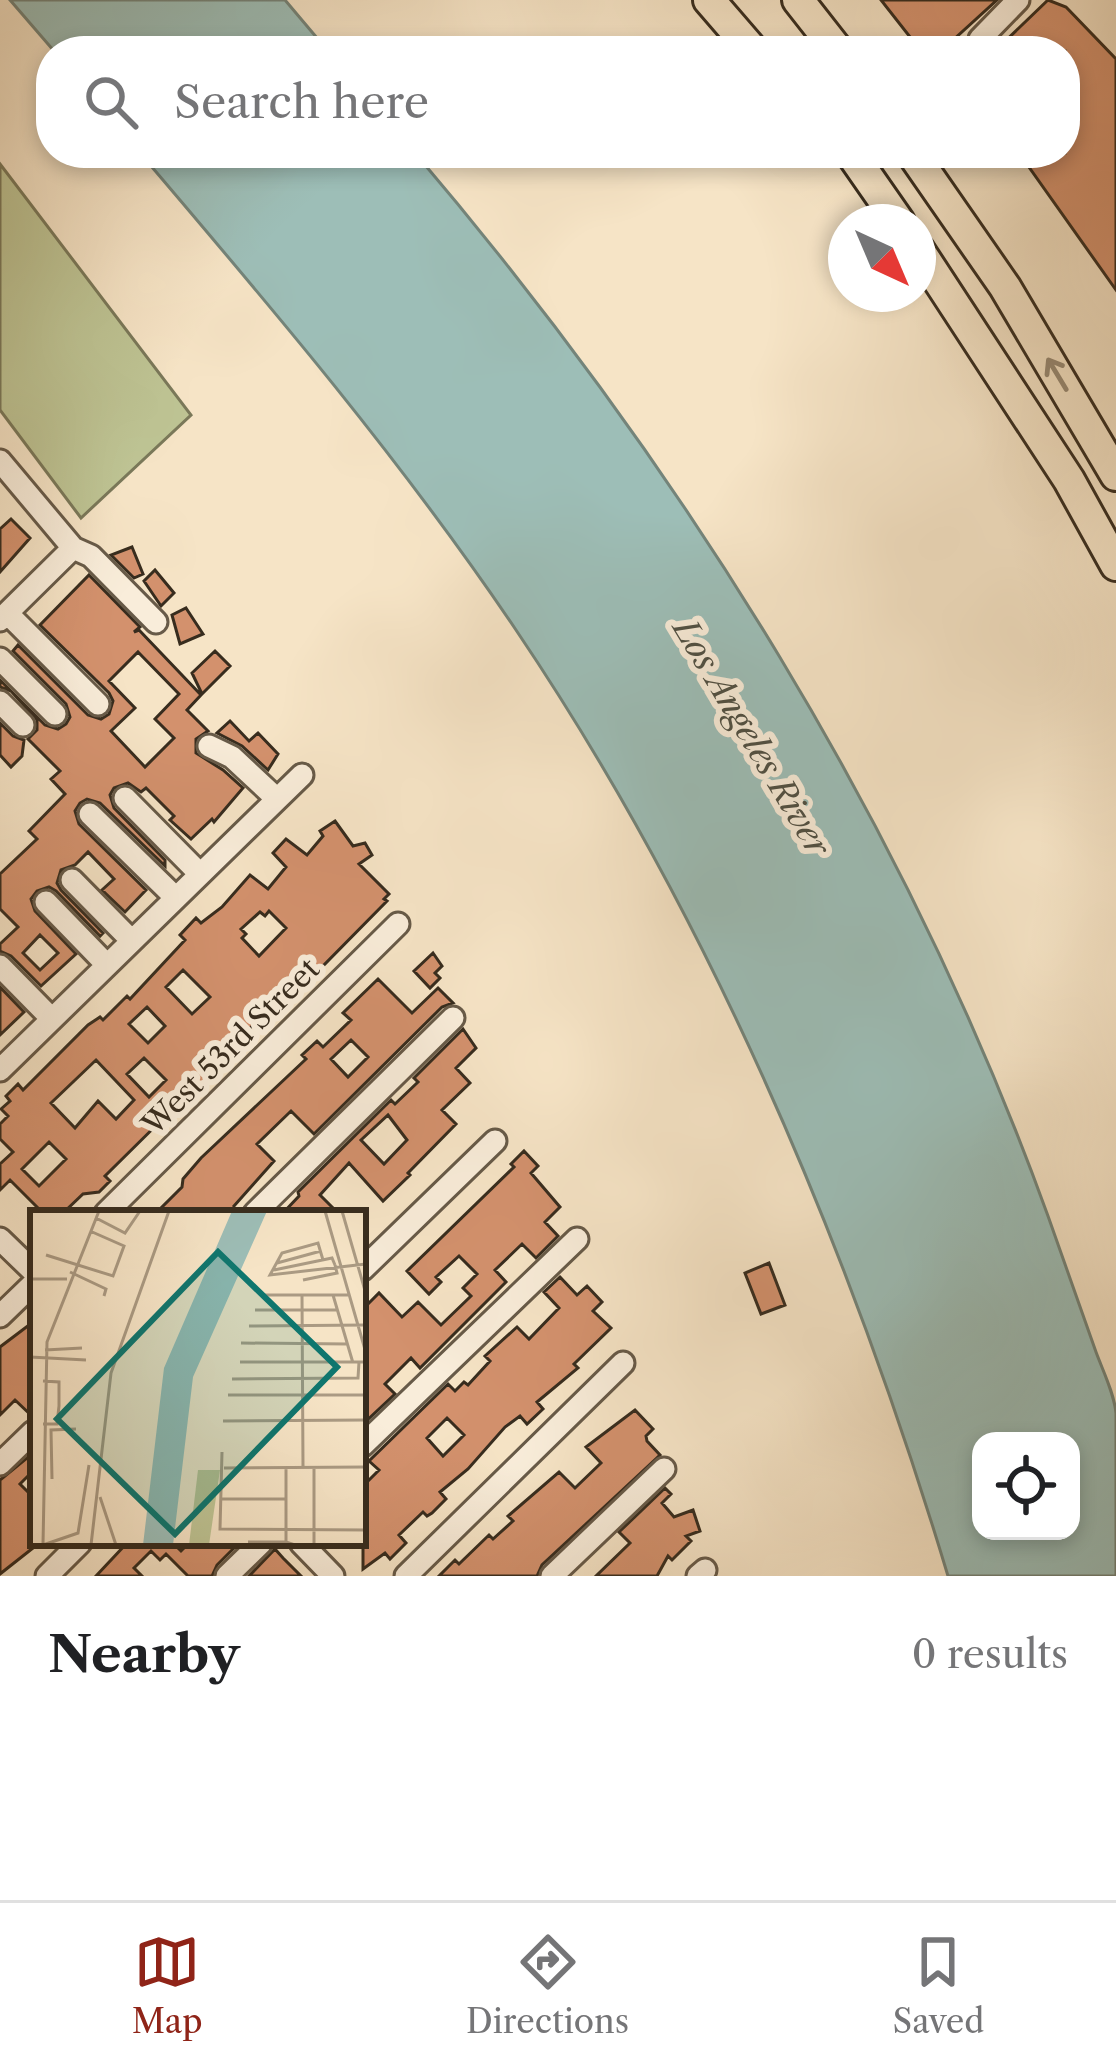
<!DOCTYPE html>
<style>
body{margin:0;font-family:"Libre Caslon Text",serif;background:#f2f2f2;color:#202124}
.controls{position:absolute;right:36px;bottom:36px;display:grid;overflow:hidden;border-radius:24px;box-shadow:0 6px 18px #0003}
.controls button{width:108px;height:108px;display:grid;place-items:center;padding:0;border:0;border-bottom:3px solid #e0e0e0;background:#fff;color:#202124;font:60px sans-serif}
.compass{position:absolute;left:828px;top:204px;width:108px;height:108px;border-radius:50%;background:#fff;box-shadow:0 6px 18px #0003;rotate:136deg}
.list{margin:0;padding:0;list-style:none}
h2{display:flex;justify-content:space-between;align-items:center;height:156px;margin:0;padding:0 48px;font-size:51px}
h2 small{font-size:39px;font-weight:400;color:#757577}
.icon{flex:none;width:66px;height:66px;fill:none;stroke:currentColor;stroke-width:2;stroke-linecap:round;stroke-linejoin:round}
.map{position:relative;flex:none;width:1116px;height:1576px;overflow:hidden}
.search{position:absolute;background:#fff;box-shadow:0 6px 18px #0003;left:36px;right:36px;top:36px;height:132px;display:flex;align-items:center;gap:30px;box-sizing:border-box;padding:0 42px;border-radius:48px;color:#757577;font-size:45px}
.sheet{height:324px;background:#fff}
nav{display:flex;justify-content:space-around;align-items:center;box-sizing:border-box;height:168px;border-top:3px solid #e0e0e0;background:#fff;font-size:33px;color:#757577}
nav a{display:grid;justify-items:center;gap:6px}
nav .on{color:#8f2418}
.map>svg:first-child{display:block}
.green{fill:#bec494;stroke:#7a7859;stroke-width:3}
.water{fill:#9dbeb7;stroke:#74847a;stroke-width:3;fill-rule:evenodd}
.building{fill:#d3916d;stroke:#372c1e;stroke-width:3;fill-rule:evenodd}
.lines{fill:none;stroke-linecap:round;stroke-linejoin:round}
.minor-casing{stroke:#675a48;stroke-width:27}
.highway-casing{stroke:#372c1e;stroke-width:36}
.minor{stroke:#f9edda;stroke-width:21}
.highway{stroke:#f6e4c6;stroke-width:30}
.oneway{stroke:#968872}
.labels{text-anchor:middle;stroke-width:12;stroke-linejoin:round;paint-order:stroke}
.street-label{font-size:30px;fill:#372c1e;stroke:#f9edda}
.water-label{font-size:33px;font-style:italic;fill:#505044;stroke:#f9edda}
.inset-road{fill:none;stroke:#aa9a83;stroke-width:3}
.view{fill:#0f766e;fill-opacity:0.15;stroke:#0f766e;stroke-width:6}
.inset-edge{fill:none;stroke:#372c1e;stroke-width:6}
</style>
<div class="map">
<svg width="1116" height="1576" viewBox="0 0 1116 1576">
<rect width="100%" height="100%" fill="#f6e4c6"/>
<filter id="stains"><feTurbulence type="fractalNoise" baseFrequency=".00167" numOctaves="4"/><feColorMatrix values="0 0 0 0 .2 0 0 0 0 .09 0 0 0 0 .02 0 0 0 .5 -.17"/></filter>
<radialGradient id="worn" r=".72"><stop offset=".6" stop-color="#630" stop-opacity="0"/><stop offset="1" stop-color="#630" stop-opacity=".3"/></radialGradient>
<path class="green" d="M0 164 191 415 81 518 0 410Z"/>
<path class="water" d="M10 0H285L328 51H54Z
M140 153H415C683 468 907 825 1048 1216 1064 1261 1080 1307 1096 1352 1103 1371 1114 1393 1116 1413 1116 1466 1116 1522 1116 1576H948C848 1244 711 919 516 630 403 462 272 308 140 153ZM981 1441H1071V1531H981Z"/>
<path class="building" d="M881 0H997L941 51H921Z
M1048 0 1066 7 1116 59V290L1019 153H1065V51H995Z
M11 519 30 538 0 572V529Z
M132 547 143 574 134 578 111 555Z
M155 570 174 593 161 606 144 581Z
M89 575 140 627 134 632 139 630 201 695 187 710 208 731 196 739V753L223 770 243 788 214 822 212 819 191 839 170 820 174 816 146 788 141 792 128 783 114 788 110 795 114 808 165 860V866L100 803 87 799 80 803 75 811 79 824 146 890 125 912 102 890 114 879 88 852 75 865 61 870 57 883 61 890 103 933 100 936 56 891 49 887 37 891 31 899 35 911 76 954 41 986 11 956 0 951V944L18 927 0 909V874L37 839 29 831 65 794 51 779 60 771 28 739 37 730V720L11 691 0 687V680L45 725 58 729 66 724 70 717 66 704 13 651 18 645 88 715 101 719 109 714 113 701 109 693 40 625ZM138 652 179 694 155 719 174 738 145 767 111 731 135 708 109 681ZM40 935 58 953 40 970 23 953Z
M186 608 203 634 180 644 172 615Z
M215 651 230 666 202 694 192 673Z
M230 721 249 741 258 733 278 754 268 770 242 746 217 733Z
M0 723 13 736 24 740 22 756 11 767 0 755Z
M335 821 353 846 365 843 372 855 359 864 389 894 384 899 387 901 314 975 311 972 291 990 294 993 285 1003 281 998 245 1033 206 1076 209 1079 196 1092 193 1089 105 1176 110 1181 99 1192 83 1194 63 1213H43L10 1180 0 1190V1164L13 1152 0 1139V1124L8 1116 1 1109 10 1101 6 1096 18 1084 23 1090 88 1025 100 1017 103 1020 127 996 130 999 185 940 180 935 196 918 201 923 222 907 250 875 268 889 286 867 273 853 286 839 307 855 323 836 320 831ZM269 911 286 928 259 956 242 938 246 934 241 929 260 912 265 916ZM183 970 210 997 192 1014 166 987ZM147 1007 165 1026 148 1043 129 1024ZM144 1058 166 1080 149 1097 127 1074ZM96 1060 134 1100 116 1119 98 1101 75 1128 51 1103ZM49 1142 66 1159 39 1186 22 1169Z
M433 953 442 966 435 973 440 978 430 988 414 971Z
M378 979 412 1013 438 988 453 1003 442 1007 314 1134 291 1111 257 1144 274 1161 234 1206 240 1213H156L182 1187 183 1179 201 1158 306 1059 302 1055 317 1041 323 1047 351 1020 343 1013ZM351 1040 368 1057 348 1077 331 1059Z
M0 987 24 1012 0 1035Z
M463 1029 476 1048 456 1068 470 1083 442 1110 456 1124 408 1173 410 1175 383 1201 349 1163 320 1195 338 1213H283L299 1196 298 1192 391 1100 395 1104 418 1082 414 1078ZM388 1115 407 1140 384 1164 361 1140Z
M524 1151 538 1166 531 1173 560 1207 545 1222 558 1236 536 1258 522 1244 495 1270 506 1282 420 1368 411 1358 385 1384 395 1394 363 1424V1309L379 1293 402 1317 418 1302 441 1325 471 1296 463 1288 477 1274 459 1256 436 1277 441 1282 429 1294 407 1271 514 1167 511 1164Z
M769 1263 785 1305 761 1314 745 1273Z
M560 1277 577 1295 587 1286 602 1302 593 1311 611 1328 574 1364 578 1368 537 1402 543 1409 527 1424 520 1416 505 1427 468 1469 440 1492 446 1499 432 1513 427 1516 423 1512 399 1535 406 1543 390 1559 385 1553 363 1569V1486L379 1470 369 1461 448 1384 455 1391 464 1382 468 1385 490 1361 485 1356 517 1327 529 1339 559 1308 544 1292ZM447 1418 464 1435 443 1456 427 1438Z
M33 1322V1417L15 1400 0 1415V1347Z
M635 1410 653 1429 646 1436 647 1441 660 1455 542 1565 537 1576H439L455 1560 459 1564 489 1535 493 1539 513 1521 508 1516 559 1472 575 1488 601 1463 586 1447Z
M33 1453V1471L20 1484 33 1497V1548L0 1574V1480Z
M665 1488 671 1494 662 1503 674 1517 693 1510 700 1531 686 1536 691 1541 672 1560 668 1556 657 1576H596L630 1543 619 1532Z
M127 1543H177L175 1545 181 1551 189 1543H239L217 1565 212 1576H188L166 1554 160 1560 151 1551 134 1568 142 1576H96Z
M275 1549 283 1558 301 1576H249Z"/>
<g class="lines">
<defs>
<path id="minor" d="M980 39 1018 0
M0 461 73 548 91 556 156 622
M7 613 98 704
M0 620 73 548
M0 659 55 714
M0 702 23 725
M209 746 232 757 277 799
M125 798 200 874
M90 814 176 898
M72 880 132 941
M46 902 107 965
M0 966 52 1019
M0 1070 302 775
M106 1213 398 924
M255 1213 453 1018
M0 1239 33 1271
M363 1269 495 1141
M0 1316 33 1284
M363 1445 577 1239
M0 1464 33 1432
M301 1543 333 1576
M47 1576 80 1543
M227 1576 261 1543
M406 1576 623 1363
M552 1576 664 1469
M698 1576 705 1570"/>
<path id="highway" d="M709 0 753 51
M798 0 838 51
M851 153 899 222
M912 153 1005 287 1116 475
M918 249 1069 480 1116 565"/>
</defs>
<use href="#minor" class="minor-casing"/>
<use href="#highway" class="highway-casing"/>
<use href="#minor" class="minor"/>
<use href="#highway" class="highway"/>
</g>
<defs><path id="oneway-shaft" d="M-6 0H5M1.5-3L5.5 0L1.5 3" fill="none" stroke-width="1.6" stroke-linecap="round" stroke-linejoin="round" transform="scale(3)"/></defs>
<use class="oneway" href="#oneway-shaft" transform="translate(1057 374) rotate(-121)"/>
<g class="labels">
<g class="street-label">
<text transform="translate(231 1047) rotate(-45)" y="10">West 53rd Street</text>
</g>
<g class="water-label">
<text transform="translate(752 737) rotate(59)" y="12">Los Angeles River</text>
</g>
</g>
<g transform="translate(30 1210)">
<rect width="336" height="336" fill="#f6e4c6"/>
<path d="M168 260H190L179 335H159Z" fill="#bec494"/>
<path d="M202 1H237L163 167 143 335H113L134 158Z" fill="#9dbeb7"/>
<path class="inset-road" d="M295 1 336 143M312 1 336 84M66 8 95 23 110 1M16 45 83 66 94 36 60 21M293 50 288 33 252 43 240 65 336 54M247 53 291 41M244 60 302 48 305 55M40 62 76 79 74 86M0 69H37M273 70 307 63 305 55M231 85H318M272 85 273 257M303 85 323 153M225 100H307M219 116 336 115M211 133 317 134M15 140 52 138M0 147 56 150M210 152H336M202 169 328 168 329 152M198 185H336M193 211 336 210M0 213V254M13 214H27L29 196V172L13 171M192 242 190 319 336 320M194 258 336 257M256 258V332L265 335M284 258V335M22 269 21 220 46 219M70 287 86 335M192 289H256M218 332H256M13 334 17 132 69 1M13 335 48 323 59 255M61 335 81 163 139 1M284 335H336"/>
<path class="view" d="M188 42 307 157 145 324 27 209Z"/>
<rect width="336" height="336" class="inset-edge"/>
</g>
<rect width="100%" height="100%" filter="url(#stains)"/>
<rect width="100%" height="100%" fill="url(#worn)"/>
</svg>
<div class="controls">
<button><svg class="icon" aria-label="locate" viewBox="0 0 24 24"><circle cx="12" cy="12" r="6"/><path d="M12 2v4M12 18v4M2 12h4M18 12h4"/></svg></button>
</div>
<svg class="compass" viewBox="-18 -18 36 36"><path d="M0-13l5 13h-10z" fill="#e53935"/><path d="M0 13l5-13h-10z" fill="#757577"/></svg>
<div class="search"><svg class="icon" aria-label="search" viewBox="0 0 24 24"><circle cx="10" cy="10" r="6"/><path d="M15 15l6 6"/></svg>Search here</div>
</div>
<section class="sheet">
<h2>Nearby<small>0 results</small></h2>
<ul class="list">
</ul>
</section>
<nav>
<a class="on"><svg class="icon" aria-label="map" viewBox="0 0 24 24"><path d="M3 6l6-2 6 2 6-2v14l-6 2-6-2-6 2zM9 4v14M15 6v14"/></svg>Map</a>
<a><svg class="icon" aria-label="directions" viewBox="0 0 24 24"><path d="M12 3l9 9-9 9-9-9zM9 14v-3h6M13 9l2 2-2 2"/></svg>Directions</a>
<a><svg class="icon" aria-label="saved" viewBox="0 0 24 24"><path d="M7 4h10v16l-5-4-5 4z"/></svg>Saved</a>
</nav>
